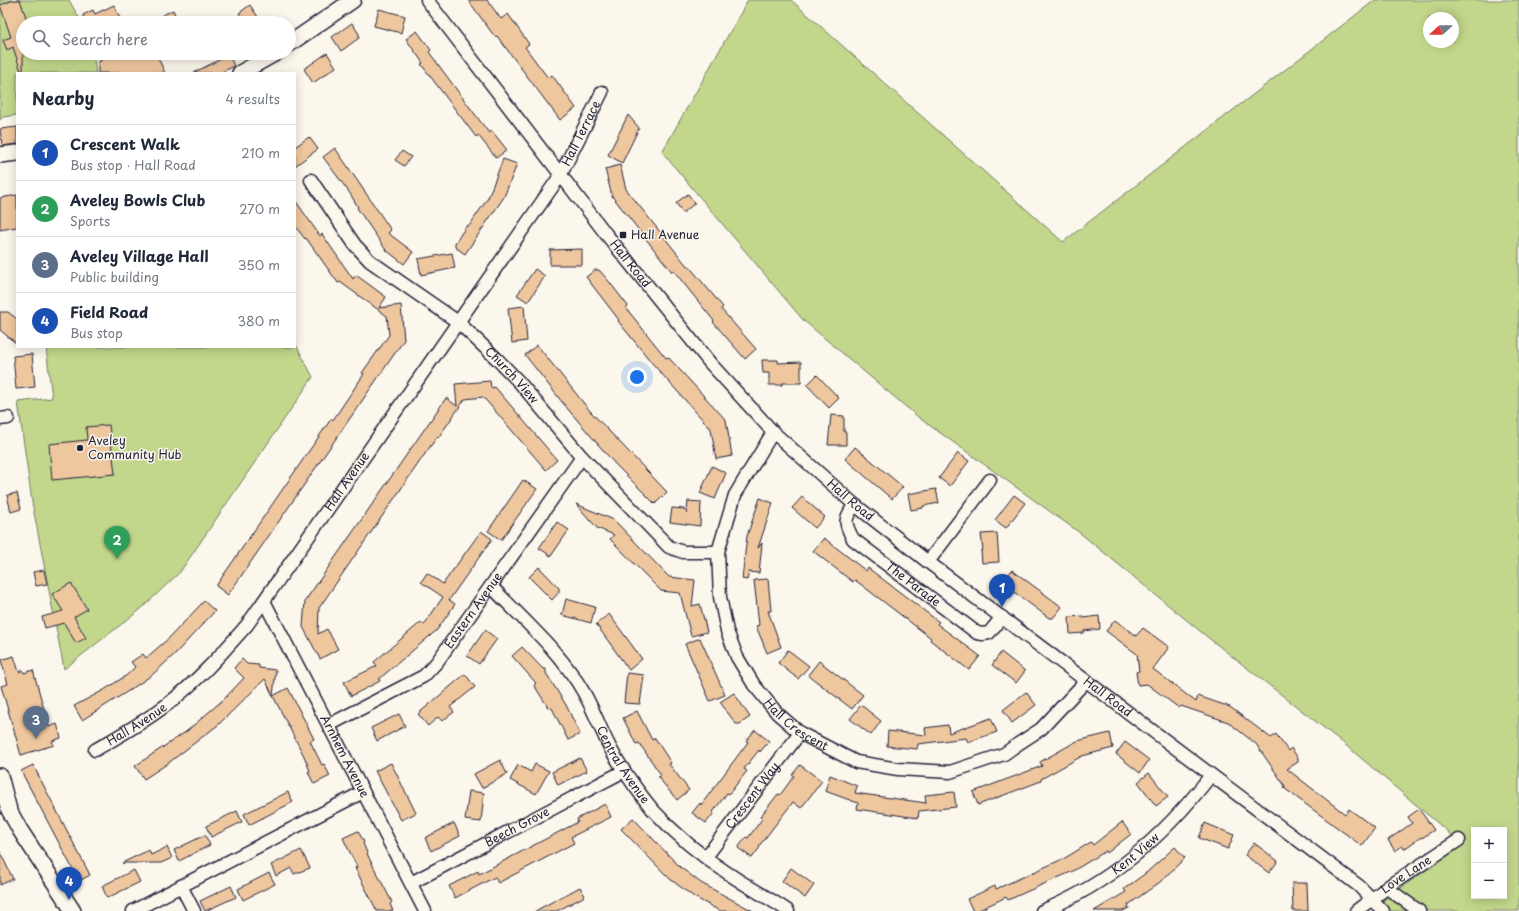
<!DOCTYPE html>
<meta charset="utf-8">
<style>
body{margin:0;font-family:"Playpen Sans",sans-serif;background:#f6f6f7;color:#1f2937}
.controls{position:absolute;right:12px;bottom:12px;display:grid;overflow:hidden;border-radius:0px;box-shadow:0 2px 10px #0003}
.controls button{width:36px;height:36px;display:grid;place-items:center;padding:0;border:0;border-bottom:1px solid #e0e1e3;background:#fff;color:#1f2937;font:20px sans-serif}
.compass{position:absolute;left:1423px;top:12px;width:36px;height:36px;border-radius:50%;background:#fff;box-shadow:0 2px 10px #0003;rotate:249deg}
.you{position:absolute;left:637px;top:377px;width:14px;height:14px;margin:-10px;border:3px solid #fff;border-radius:50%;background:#1a73e8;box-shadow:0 0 0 6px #1a73e833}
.badge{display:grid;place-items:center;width:26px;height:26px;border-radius:50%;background:#1a73e8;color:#fff;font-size:13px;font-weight:700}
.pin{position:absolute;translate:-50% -33px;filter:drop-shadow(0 1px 2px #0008)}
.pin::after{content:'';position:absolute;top:21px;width:14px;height:12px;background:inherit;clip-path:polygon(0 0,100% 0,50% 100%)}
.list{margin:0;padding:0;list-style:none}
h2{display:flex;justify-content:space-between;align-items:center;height:52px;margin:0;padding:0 16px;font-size:17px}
h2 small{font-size:13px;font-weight:400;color:#747a83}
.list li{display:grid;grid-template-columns:26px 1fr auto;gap:12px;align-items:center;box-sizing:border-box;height:56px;padding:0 16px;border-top:1px solid #e0e1e3}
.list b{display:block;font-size:15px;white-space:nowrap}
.list p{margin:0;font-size:13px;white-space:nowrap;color:#747a83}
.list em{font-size:13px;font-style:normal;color:#747a83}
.icon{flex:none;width:22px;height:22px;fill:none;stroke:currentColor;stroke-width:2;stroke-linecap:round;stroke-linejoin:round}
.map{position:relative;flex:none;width:1519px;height:911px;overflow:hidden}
.search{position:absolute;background:#fff;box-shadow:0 2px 10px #0003;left:16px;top:16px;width:280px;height:44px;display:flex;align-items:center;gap:10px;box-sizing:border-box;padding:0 14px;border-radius:22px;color:#747a83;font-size:15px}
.panel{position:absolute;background:#fff;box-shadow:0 2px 10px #0003;left:16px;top:72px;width:280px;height:276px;border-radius:0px}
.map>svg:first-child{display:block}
.green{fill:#c2d78c;stroke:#727c64;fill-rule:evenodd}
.building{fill:#efc79f;stroke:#22223b}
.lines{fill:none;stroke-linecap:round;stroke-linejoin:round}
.minor-casing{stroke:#22223b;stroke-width:15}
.tertiary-casing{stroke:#22223b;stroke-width:18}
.minor{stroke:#fbf7ec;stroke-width:12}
.tertiary{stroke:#fbf7ec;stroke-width:15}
.poi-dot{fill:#22223b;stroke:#fbf7ec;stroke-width:1.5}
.labels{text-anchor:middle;stroke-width:3;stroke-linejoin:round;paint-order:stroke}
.street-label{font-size:12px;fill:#22223b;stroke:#fbf7ec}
.poi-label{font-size:12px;fill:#22223b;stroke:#fbf7ec;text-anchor:start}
</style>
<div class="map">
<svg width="1519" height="911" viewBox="0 0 1519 911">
<rect width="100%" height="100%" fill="#fbf7ec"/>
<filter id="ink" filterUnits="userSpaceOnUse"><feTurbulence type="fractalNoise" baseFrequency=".025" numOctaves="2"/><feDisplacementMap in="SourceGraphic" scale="8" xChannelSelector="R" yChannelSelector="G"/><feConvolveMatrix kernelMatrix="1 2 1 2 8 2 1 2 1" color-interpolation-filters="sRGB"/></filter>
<g filter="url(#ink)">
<path class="green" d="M0 0H69L82 23H23V53H93L96 73H17V115L3 117 0 120Z
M748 0H791L1063 242 1375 0H1519V911H1389L1381 902 1460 846 1448 832 1342 742 1206 636 1080 533 918 417 803 320 662 152ZM1429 18H1453V42H1429ZM1474 830H1504V896H1474Z
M295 343 313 377 180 572 141 609 64 669 32 502 18 402 52 398 46 347H295Z"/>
<path class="building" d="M14 0H20L28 23H23V71H21L13 47 7 50 3 40 11 37 0 5Z
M468 0H487L501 19 508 14 529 44 525 47 548 78 552 75 576 108 560 120 497 36 495 37Z
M114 5 122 23H76L84 19 83 15 93 10 95 14Z
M250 5 262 23H245L239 13Z
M379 9 405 16 401 33 374 26Z
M173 10 179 23H146Z
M352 23 359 34V38L341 51 332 37Z
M417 31 431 50 429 52 459 93 489 133 492 131 507 150 496 158 478 135 476 137 421 64 423 63 406 39Z
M98 53H156L165 73H98V62L101 61Z
M327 53 336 67 313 83 304 69Z
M229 55 234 66 220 73H193Z
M628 115 639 128 622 163 608 155Z
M17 127V144L2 146 0 129Z
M309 137 318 149 295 166V147Z
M335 148 391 230 388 233 413 252 404 264 386 250 357 208 358 207 349 192 323 157Z
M402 151 411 157 404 166 395 160Z
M503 159 517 164 504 197 465 254 455 247V243L467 225 469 226 488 198Z
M620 165 626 189 687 266 688 265 723 307 721 309 756 349 745 359 713 322 714 321 673 270 672 272 612 196 605 169Z
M688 194 695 203 683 213 676 203Z
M17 195V227L0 230V198Z
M295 200 320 236 322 234 353 279 356 275 386 297 379 308 401 305 404 340 228 595 216 586 331 419 333 420 364 374 362 373 389 335 387 316 340 282 338 283 306 238 305 239 295 226Z
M582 249V265H550V250Z
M452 253 455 268 421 275 418 259Z
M535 269 545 276 528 302 517 295Z
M595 270H599L607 279 628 306 626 308 666 358 668 357 726 420 732 456 716 459 711 429 652 363 618 321 619 320 586 277Z
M524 306 527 341 512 343 508 308Z
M0 312H8L17 319V344L0 330Z
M537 345 590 411 667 492 655 504 615 464 566 407 525 355Z
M32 354 35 387 16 389 13 356Z
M762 360H778V363L801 362V383H782V385H769V373H763Z
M817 375 839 398 829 408 807 385Z
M490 381 491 388 495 387 557 460 546 470 483 397 465 399 438 438 437 437 427 451 319 608 318 634 327 629 338 649 320 659 303 627 305 601 446 398 457 406 455 384Z
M831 415 844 416V432H846V445H828Z
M109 425 115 474 52 480 49 444 87 440 86 427Z
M855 447 903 487 892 499 845 459Z
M958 453 969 461 950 486 939 478Z
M712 466 726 473 715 499 700 493Z
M523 480 537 489 501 540 488 531Z
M936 489 939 503 923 506V508L911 510 908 494Z
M17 493 21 509 11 512 7 495Z
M1014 495 1025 503 1006 528 995 520Z
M802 497 825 517 815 528 792 508Z
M760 498 773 503 758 548 762 543 759 573 749 572 747 580 742 579 747 536Z
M688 501 701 502 700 526 670 522 672 508 684 509 687 513Z
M576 504 614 520 669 577 695 580 692 606 700 604 707 632 691 636 680 593 661 591 610 539 614 535 597 528Z
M557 522 569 530 551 556 539 548Z
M481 531 492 539 449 600 455 604 437 630 379 679 380 681 351 696 344 682 377 666 374 662 421 622 424 625 443 597 421 582 427 573 443 584Z
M997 533 999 562 982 563 981 551 983 550 981 534Z
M824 538 866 571 868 568 939 622 937 624 980 656 969 670 930 640 931 638 855 580 853 582 813 551Z
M539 567 559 588V592L552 600 529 577Z
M44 570 47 584 36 586 33 572Z
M1012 570 1062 607 1053 618H1049L1002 583Z
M768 579 771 611H768L781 647 767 653 756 626 759 625 754 580Z
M71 583 87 609 74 617 86 638 76 643 64 623 45 628 42 617 63 611 52 594Z
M566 599 595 607 591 623 562 615Z
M204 601 215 611 175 654 152 675 130 690 82 720 74 706 104 690 127 675 135 667 131 662 143 654 146 658 169 638Z
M609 614 642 659 629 670 596 624Z
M1083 616V618L1099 616 1100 629 1084 631V633L1070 634 1069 617Z
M1115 620 1136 636 1143 628 1169 647 1153 669 1196 702 1198 696 1230 707 1271 738 1276 734 1288 751 1291 748 1298 758V762L1287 769 1345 814 1349 809 1375 828 1362 846 1284 788 1285 786 1256 744 1228 722 1181 706 1179 708 1147 684 1138 685 1136 672 1139 671 1137 654 1106 631Z
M485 630 497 639 479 664 467 656Z
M700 638 725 695 710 701 685 644Z
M522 647 543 669H546V673L566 705 580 734 568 740 552 708 549 709 534 685 536 683 512 656Z
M788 650 809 666 798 679 778 663Z
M1001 652 1025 671 1016 683 992 665Z
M14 656 19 672 23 670 24 673 33 670 49 727 57 724 61 738 52 741 54 745 21 755 1 686 8 684 1 660Z
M242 659 247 664 259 665V668L276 670 273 696 265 679 218 725 167 764 144 779 135 766 187 731 224 699 244 678 234 668Z
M819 661 863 695 852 709 808 675Z
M627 673 644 675 640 704 624 703Z
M465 674 475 687 450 707 454 712 442 721 438 717 428 726 418 714Z
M288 688 314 739 310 741 322 765 324 764 330 776 314 784 308 772 310 771 304 756 273 696Z
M1026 692 1036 705 1012 723 1003 710Z
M734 693 750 717 740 724H736L720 702Z
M861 705 881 721 871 735 850 719Z
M637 711 652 740 655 738 671 763 669 764 689 790 677 800 658 777 661 775 639 743 636 744 623 718Z
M399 714 405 726 377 741 371 728Z
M991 718 997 732 968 742 966 738 918 744 917 749 887 746 888 731 926 735 925 728 948 725 949 733Z
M755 730 769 741 760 752 759 750 744 769 747 771 729 794 727 793 713 812 714 813 706 823 692 813 700 803 701 805 748 742 746 741Z
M1110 733 1113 748 1082 756 1041 779V781L978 805 973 792 1042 766 1040 762 1077 741Z
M1125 742 1149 760 1140 773 1116 754Z
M580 758 587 771 558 785 552 772Z
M500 760 507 774 482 788 474 774Z
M391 763 416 813 401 820 375 771Z
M535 764 549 771 536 794 510 780 518 765 531 772Z
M33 765 90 875 79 881 21 771Z
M800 765 822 781 801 808 793 802 759 846 760 847 752 858 738 848 746 837 748 838 762 819 760 817 778 794 780 795 794 776 792 775Z
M1149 773 1168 797 1156 806 1138 782Z
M830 775 857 786 855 793 926 803 925 795 954 792 956 807 919 811 918 818 857 809 858 803 825 791Z
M469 791 484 793 481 822 465 820Z
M288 792 293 802 249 825 244 814Z
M605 804 611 817 571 837 574 843 498 883 495 877 455 898 449 886 478 871 479 874 578 822 577 819Z
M1419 809 1434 830 1422 838 1421 837 1404 849 1402 846 1395 851 1388 840 1412 823 1408 817Z
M237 811 242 822 211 837 206 826Z
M633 818 680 867 701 883 753 911H720L694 897 670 879 621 829Z
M1122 822 1131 834 1107 853 1106 851 1073 871 1008 900 1006 897 977 911H973L967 899 995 886 996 889 1065 858 1091 842 1093 845Z
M454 823 460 836 431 851 425 838Z
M1205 823 1234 835 1228 849 1199 838Z
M358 831 364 842 363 843 369 858 392 902 390 904 393 911H377L355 868 357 867 343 838Z
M205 835 210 845 179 861 174 850Z
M1254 843 1278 861 1269 873 1245 855Z
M167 847 172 858 161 863H122L149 850 151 855Z
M1175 847 1185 858 1160 882 1128 905 1129 908 1123 911H1094L1126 892 1124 889 1146 873Z
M301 850 310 868 294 874 291 868 276 876 271 865Z
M0 852 13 879 0 885Z
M791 868 814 885 805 898 782 881Z
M134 870 140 882 107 898 102 886Z
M269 873 275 884 243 900 238 889Z
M1292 883H1307L1308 911H1293Z
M231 886 236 897 205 911 200 901Z
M580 887 585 896 557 911H535Z"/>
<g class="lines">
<defs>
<g id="minor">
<path id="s1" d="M427 0 606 234 710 363 773 432 855 505 928 562 1359 886 1383 911"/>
<path id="s2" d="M311 180 355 245 370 261 458 322 498 360 520 383 582 457 669 547 683 552H718"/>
<path d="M0 419 8 418"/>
<path id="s3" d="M773 432 735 495 718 552 720 597 727 631 737 657 754 685 777 713 800 733 856 762 898 769 950 772 1004 754 1018 744 1041 729 1086 681"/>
<path id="s4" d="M855 505C843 519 845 524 853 539L977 633 983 634 989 633 1002 617"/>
<path d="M928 562 990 480"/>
<path id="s5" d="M491 586C523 620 561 652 584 693 595 712 602 734 613 753 625 773 638 792 653 810 675 834 701 856 729 874 748 887 769 898 788 911"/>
<path id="s6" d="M264 601 425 911"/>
<path id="s7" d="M329 725 424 676 437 662 582 457"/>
<path id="s8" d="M95 750C121 735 146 721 169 703 199 680 223 652 247 625L560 176 602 92"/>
<path id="s9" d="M706 857 800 733"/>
<path id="s10" d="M411 883 624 771"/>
<path d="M181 886 194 911"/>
<path d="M1387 888 1419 911"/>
<path d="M133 911 363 792"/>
<path id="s11" d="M1042 911C1112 883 1166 834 1211 775"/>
<path id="s12" d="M1356 911 1393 883 1459 840"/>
</g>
<path id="tertiary" d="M289 44 353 0
M240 73 276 53
M0 155 17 153
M0 776 9 810 20 830 73 911"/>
</defs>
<use href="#minor" class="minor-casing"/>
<use href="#tertiary" class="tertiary-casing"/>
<use href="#minor" class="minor"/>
<use href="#tertiary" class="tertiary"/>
</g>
</g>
<g class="poi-dot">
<rect x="619" y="231" width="8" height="8" rx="2"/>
<circle cx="80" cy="448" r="4"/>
</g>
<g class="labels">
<g class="street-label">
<text dy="4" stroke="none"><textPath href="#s8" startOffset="793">Hall Terrace</textPath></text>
<text dy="4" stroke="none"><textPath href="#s1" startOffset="333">Hall Road</textPath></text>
<text dy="4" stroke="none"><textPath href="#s2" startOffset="283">Church View</textPath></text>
<text dy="4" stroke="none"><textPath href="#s8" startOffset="373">Hall Avenue</textPath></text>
<text dy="4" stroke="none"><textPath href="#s1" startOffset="657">Hall Road</textPath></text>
<text dy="4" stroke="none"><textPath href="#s4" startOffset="113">The Parade</textPath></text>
<text dy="4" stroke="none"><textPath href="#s7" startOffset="189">Eastern Avenue</textPath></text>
<text dy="4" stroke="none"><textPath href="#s1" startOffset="981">Hall Road</textPath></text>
<text dy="4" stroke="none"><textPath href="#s3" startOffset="332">Hall Crescent</textPath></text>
<text dy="4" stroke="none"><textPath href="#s8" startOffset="49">Hall Avenue</textPath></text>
<text dy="4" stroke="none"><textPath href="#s6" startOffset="175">Arnhem Avenue</textPath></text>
<text dy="4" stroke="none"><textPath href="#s5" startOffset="224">Central Avenue</textPath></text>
<text dy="4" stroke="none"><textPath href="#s9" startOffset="77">Crescent Way</textPath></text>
<text dy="4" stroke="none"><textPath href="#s10" startOffset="120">Beech Grove</textPath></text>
<text dy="4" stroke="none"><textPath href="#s11" startOffset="110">Kent View</textPath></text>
<text dy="4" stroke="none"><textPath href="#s12" startOffset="62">Love Lane</textPath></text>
</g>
<g class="poi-label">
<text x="631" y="239">Hall Avenue</text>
<text x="88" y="445">Aveley<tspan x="88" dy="14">Community Hub</tspan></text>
</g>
</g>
</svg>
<div class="controls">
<button>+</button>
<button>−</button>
</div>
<svg class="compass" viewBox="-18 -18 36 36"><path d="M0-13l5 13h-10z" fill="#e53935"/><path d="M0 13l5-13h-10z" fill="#747a83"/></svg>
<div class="you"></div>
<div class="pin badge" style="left:1002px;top:607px;background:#1a4fb4">1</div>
<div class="pin badge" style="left:117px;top:559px;background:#2e9e5b">2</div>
<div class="pin badge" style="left:36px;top:739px;background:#5c6f8a">3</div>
<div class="pin badge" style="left:69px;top:900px;background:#1a4fb4">4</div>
<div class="search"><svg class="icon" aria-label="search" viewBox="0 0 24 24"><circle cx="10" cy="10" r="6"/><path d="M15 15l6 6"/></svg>Search here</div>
<section class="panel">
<h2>Nearby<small>4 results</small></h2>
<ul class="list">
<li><span class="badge" style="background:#1a4fb4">1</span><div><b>Crescent Walk</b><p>Bus stop · Hall Road</p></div><em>210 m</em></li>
<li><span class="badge" style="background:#2e9e5b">2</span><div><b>Aveley Bowls Club</b><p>Sports</p></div><em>270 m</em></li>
<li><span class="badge" style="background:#5c6f8a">3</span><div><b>Aveley Village Hall</b><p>Public building</p></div><em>350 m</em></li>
<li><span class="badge" style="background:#1a4fb4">4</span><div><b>Field Road</b><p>Bus stop</p></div><em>380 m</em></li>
</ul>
</section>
</div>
